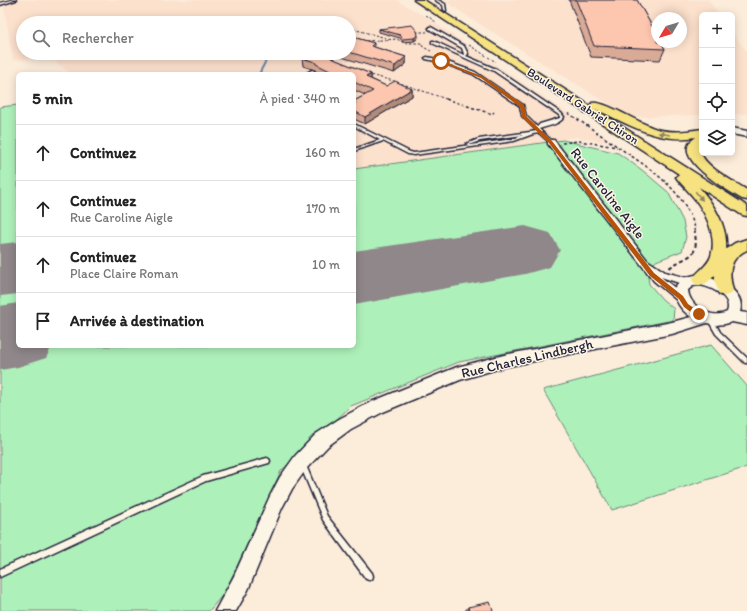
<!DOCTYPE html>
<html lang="fr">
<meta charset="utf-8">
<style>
body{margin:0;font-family:Itim,sans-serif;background:#f2f2f2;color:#222}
.controls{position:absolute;right:12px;top:12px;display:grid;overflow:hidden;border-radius:6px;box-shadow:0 2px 10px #0003}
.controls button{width:36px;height:36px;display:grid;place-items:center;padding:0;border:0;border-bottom:1px solid #e0e0e0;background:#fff;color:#222;font:20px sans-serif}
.compass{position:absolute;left:651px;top:12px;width:36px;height:36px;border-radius:50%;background:#fff;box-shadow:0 2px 10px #0003;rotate:232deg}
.stop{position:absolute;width:12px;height:12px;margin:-9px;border:3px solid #b45309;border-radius:50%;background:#fff}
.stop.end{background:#b45309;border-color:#fff;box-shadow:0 1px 4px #0008}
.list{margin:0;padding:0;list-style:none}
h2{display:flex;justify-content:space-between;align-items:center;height:52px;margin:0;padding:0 16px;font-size:17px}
h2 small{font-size:13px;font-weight:400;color:#767676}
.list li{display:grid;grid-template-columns:26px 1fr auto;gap:12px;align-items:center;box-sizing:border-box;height:56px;padding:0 16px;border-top:1px solid #e0e0e0}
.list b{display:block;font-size:15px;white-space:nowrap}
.list p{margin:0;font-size:13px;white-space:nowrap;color:#767676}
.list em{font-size:13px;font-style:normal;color:#767676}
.icon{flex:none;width:22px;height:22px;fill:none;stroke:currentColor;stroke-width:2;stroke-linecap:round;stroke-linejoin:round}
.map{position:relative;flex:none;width:747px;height:611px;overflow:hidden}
.search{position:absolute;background:#fff;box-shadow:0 2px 10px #0003;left:16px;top:16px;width:340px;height:44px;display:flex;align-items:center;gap:10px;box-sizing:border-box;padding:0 14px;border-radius:22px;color:#767676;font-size:15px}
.panel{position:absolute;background:#fff;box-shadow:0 2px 10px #0003;left:16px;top:72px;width:340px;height:276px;border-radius:6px}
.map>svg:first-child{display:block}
.built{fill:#fce1cd;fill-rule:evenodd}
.green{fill:#aef0ba;stroke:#68897a}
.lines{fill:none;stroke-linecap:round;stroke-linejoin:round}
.stream{stroke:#6b87ac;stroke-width:2}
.runway{fill:#8f878a;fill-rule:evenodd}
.lane-casing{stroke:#22223b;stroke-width:3}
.street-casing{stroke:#22223b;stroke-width:3}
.secondary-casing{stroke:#22223b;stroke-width:3}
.primary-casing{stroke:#22223b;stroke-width:3}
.path-far2{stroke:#22223b;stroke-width:1;stroke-dasharray:2.5 2;stroke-linecap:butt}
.path-far1{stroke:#22223b;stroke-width:1.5;stroke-dasharray:3 2.5;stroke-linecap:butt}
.path{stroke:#22223b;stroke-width:2;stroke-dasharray:4 3;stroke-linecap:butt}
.lane{fill:#fcf5e5;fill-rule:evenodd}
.street{fill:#fcf5e5;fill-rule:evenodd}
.secondary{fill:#fcf5e5;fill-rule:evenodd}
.primary{fill:#f6e281;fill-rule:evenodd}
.wall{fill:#d9aa96;stroke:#22223b}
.shaded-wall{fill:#b08b7a;stroke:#22223b}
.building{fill:#fcc6af;stroke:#22223b}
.oneway{fill:#8c825e}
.route{fill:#b45309}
.labels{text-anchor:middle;stroke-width:3;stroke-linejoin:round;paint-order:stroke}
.far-street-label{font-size:12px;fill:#22223b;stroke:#fcf5e5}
.street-label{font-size:14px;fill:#22223b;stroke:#fcf5e5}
</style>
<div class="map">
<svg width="747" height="611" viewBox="0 0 747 611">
<rect width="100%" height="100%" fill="#fcecda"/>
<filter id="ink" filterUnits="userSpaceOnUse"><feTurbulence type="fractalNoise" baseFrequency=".025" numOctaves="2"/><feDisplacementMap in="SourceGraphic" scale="8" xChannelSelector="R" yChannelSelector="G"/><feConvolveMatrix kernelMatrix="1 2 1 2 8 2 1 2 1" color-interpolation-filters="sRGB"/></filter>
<g filter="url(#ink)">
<path class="built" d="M0 0H396L426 17 611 143 577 137 354 170V74H72L50 58 13 60 4 6 0 7ZM23 23H349V53H23Z
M444 0H708L719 15H702V115L630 117 473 20ZM657 18H681V42H657Z
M732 32 747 52V114H732Z"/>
<path class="green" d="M18 105V346H354V169L563 140 618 153 642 170 668 192 683 221 686 237 682 251 656 261 647 271 649 284 662 299 674 309 673 320 459 362 351 406 281 471 225 592 209 611H0V107Z
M711 345 747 386V467L612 510 543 390Z"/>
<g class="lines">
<path class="stream" d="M259 74 270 53"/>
<path class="runway" d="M525 226 550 233 560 250 550 267 525 274 354 305V251Z
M18 242V294L0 296V244Z
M18 303V346H52L46 358 18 367 0 370V306Z"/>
<defs>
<path id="lane" d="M12 0H16L0 5V3Z
M435 0H438L445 4 446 11 444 10 443 5Z
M429 27H431L464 46 468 54 466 56 496 69 561 113 564 117C559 125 547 126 539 129L552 141V143H550L539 133 533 134 514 141 414 155 408 154 383 141 354 151V149L380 140 354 126V124L410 152 414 153 513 139 523 135 480 141 468 145 466 144 479 139 537 131 522 116 520 106 473 74 440 62 426 59 425 58 427 57 442 60 475 72 523 105 526 116 537 127 540 124 560 118V117L559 115 494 71 432 43V41H434L464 55V54L462 48 429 29Z
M312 70 315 71 309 74H305Z
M711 318 713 319 720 332 747 358V363H745L716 334 708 320 709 319Z
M267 458 269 459 270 461 269 463 206 481 0 577V569L203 476Z
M303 462 305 463 327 516 372 573 373 576 372 579 369 580 366 579 323 520 300 465 301 463Z"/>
<path id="street" d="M548 140H554L647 260 665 272 691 279 693 282 691 285 688 286 661 277 684 295 686 298 684 301H678L654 281 548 144Z"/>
<path id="secondary" d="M732 128 747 131V137L732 134Z
M695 275C712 276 747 289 740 312L747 313V325L732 322 725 324 716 325 707 323 672 334 504 367 460 380 383 412 351 429 328 446 307 468 292 489 282 508 248 590 236 611H215L234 576 270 496 280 477 295 456 316 434 339 419 371 402 457 367 504 355 672 322 691 317C680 309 675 301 674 288L683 278ZM700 285C711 287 733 297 727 312 711 320 689 306 688 290L693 286Z"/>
<path id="primary" d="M414 0H424L592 107 591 105 592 103C605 100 644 127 661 130 675 133 688 131 702 129 702 134 699 150 701 153 705 167 735 182 747 190V200L742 199C729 191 679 163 689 144 690 141 694 139 696 137 657 144 627 123 593 108L747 206V216L742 215 699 187C714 205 728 226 726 249L735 243 747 239V250C729 258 728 273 733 290L731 294 725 296 719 294 715 282V275C708 282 704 287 695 284L692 280C697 271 708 266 711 256 718 233 703 207 688 191 684 186 679 182 676 177L679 174Z"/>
</defs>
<use href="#lane" class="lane-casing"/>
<use href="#street" class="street-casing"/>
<use href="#secondary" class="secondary-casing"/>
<use href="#primary" class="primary-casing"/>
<path class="path-far2" d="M426 15 436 22
M318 23 323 21 332 23
M349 28 386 38 388 41
M416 32H427
M366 41 397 39 404 43H421L423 47 431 51
M469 45 496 62
M359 69 373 76 394 81 449 100"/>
<path class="path-far1" d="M446 99 492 114 494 112
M568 113C586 125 604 137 621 149 652 170 684 190 695 228
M562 143 579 141 617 147"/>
<path class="path" d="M669 268C690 253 700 260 694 227"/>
<use href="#lane" class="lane"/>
<use href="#street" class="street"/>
<use href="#secondary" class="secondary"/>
<use href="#primary" class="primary"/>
</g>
<path class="wall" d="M569 0H637L665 49 660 60 591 57Z
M379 29 418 38 414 41 403 42 400 38 379 32Z
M349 36 374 43V47L406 57V64L394 73 335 55 333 59 371 74V79L386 86 412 89V96L365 124 354 119V101L365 95 354 90V74H321L316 72 315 70 303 66 302 58 315 53H349Z
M468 607 493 611H465Z"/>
<path class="shaded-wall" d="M418 35V38L414 41V38Z
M332 53H335V55L331 65V58Z
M406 57V64L394 73 395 66Z
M371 74V82L366 77Z
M412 89V96L365 124V117Z"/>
<path class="building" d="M576 0H637L657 35V42H661L665 49 594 46Z
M412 25 417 31 418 35 414 38 403 39 400 35 379 29Z
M349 36 374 43 371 46 406 57 395 66 349 52Z
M316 53H332L331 58 371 74 366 77 386 86 395 81 412 89 365 117 354 111V104L356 103 354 102V101L373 91 354 82V74H336L316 64 315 62 302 58Z
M490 602 493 611H469L468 607Z"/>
<defs><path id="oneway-solid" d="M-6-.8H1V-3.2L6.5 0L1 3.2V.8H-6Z"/></defs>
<g class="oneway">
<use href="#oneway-solid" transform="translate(664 134) rotate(-170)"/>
<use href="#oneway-solid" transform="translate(699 196) rotate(51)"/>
</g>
</g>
<path class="route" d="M440 60 484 77 524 105 526 116 552 141 654 273 683 296 688 304 701 313V316H696L684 307 679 299 650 276 549 143 522 117 520 107 481 78 440 62Z"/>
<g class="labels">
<g class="far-street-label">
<text transform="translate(583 106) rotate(33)" y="4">Boulevard Gabriel Chiron</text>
</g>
<g class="street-label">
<text transform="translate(608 193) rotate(52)" y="5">Rue Caroline Aigle</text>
<text transform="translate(527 358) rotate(-13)" y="5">Rue Charles Lindbergh</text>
</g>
</g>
</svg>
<div class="controls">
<button>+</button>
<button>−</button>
<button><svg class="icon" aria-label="locate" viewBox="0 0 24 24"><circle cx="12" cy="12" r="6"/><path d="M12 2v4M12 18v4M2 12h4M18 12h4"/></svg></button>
<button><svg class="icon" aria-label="layers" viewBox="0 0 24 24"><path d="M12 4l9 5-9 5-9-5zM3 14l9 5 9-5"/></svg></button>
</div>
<svg class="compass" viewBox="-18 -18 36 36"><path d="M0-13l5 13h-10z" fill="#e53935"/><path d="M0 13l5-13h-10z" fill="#767676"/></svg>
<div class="stop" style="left:441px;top:61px"></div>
<div class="stop end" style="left:699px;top:314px"></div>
<div class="search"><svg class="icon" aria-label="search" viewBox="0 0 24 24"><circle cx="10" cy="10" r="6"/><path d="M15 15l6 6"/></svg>Rechercher</div>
<section class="panel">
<h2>5 min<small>À pied · 340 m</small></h2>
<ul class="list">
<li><svg class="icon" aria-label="ahead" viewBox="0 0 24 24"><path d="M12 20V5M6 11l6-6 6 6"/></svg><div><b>Continuez</b></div><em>160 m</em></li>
<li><svg class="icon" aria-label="ahead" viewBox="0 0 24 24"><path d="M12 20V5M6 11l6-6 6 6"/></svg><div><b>Continuez</b><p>Rue Caroline Aigle</p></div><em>170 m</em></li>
<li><svg class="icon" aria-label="ahead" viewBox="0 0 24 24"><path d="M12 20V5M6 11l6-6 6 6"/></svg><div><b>Continuez</b><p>Place Claire Roman</p></div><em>10 m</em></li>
<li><svg class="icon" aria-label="arrive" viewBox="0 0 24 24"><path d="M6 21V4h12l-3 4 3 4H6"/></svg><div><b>Arrivée à destination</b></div></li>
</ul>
</section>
</div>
